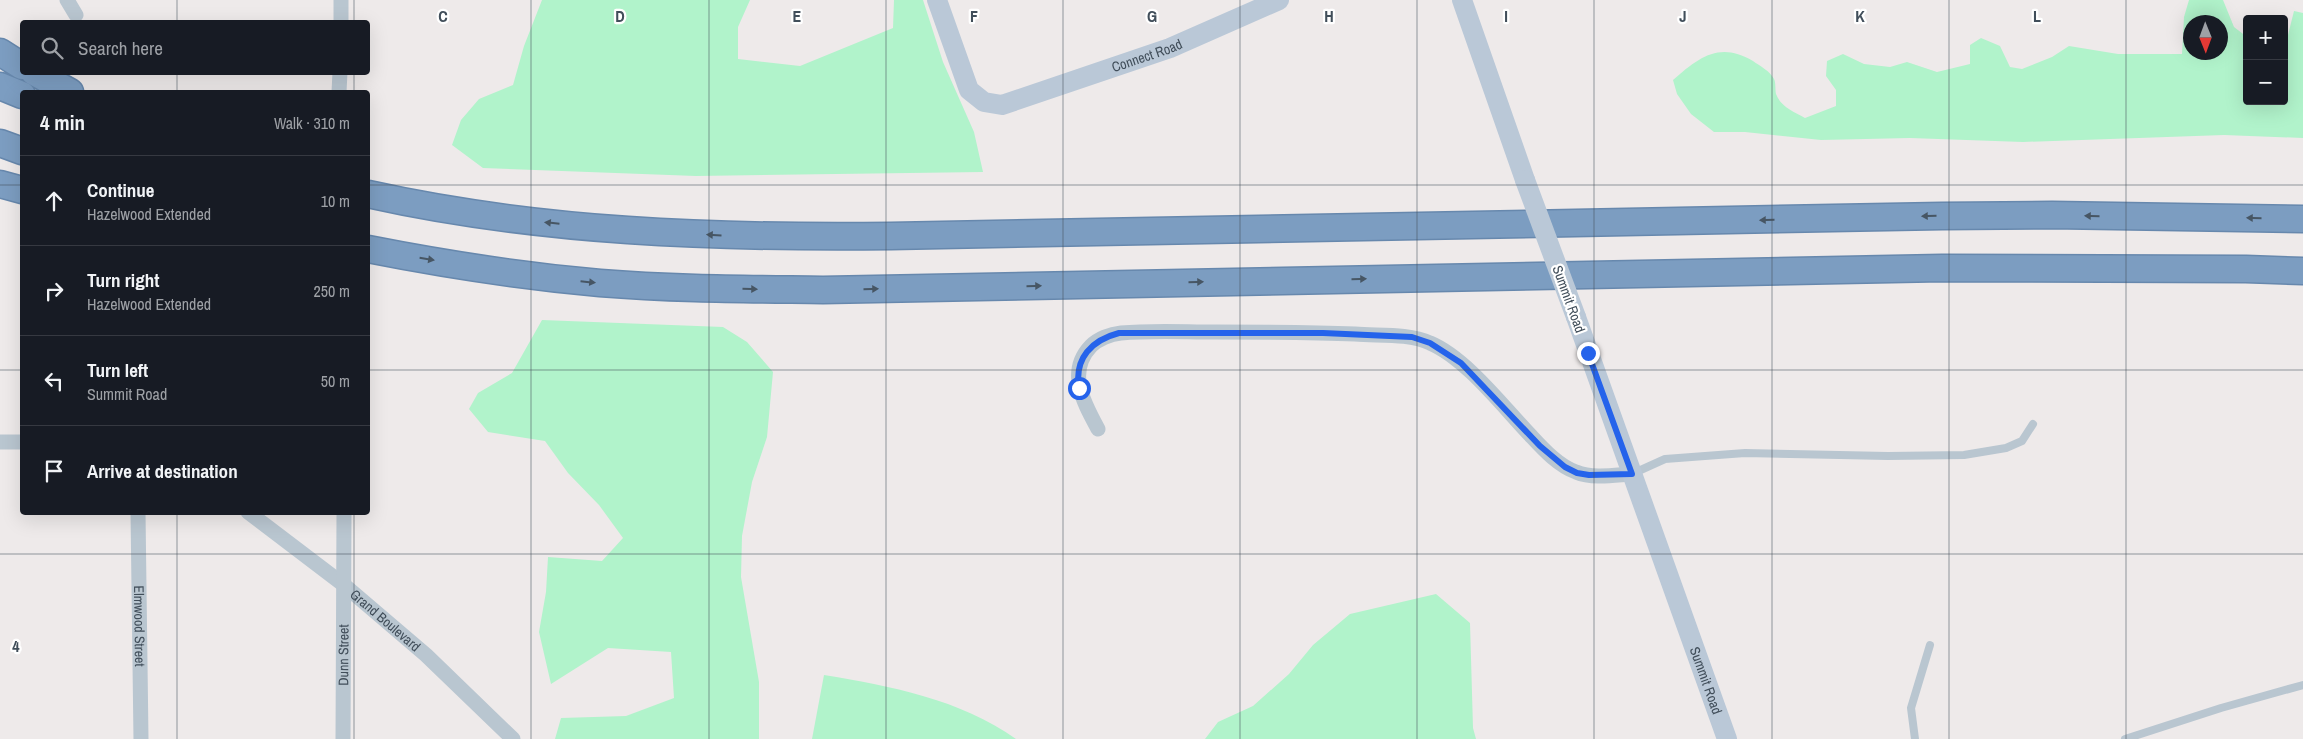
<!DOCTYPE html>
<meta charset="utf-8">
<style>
body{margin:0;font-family:"Archivo Narrow",sans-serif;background:#20242c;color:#f1f3f6}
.controls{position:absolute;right:15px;top:15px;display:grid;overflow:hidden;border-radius:5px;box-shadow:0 5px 20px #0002}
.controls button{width:45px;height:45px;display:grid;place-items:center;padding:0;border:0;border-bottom:1px solid #363941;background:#171b24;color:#f1f3f6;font:25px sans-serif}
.compass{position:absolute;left:2183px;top:15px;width:45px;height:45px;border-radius:50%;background:#171b24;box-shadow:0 5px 20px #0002;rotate:179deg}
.stop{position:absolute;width:15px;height:15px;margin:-11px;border:4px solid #2563eb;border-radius:50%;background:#fff}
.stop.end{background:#2563eb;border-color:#fff;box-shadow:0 1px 5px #0008}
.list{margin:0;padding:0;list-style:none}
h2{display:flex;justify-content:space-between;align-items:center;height:65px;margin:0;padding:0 20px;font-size:21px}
h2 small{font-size:16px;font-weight:400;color:#9ea1a6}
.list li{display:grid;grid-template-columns:32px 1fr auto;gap:15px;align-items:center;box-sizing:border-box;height:90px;padding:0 20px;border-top:1px solid #363941}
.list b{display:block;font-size:19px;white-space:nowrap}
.list p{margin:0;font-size:16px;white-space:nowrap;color:#9ea1a6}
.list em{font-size:16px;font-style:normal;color:#9ea1a6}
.icon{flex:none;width:28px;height:28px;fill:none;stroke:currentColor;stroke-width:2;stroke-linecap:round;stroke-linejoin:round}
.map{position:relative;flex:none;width:2303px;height:739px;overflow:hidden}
.search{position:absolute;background:#171b24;box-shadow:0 5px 20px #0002;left:20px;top:20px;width:350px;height:55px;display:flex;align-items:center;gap:12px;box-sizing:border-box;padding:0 18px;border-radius:5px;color:#9ea1a6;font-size:19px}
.panel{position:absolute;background:#171b24;box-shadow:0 5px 20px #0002;left:20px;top:90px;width:350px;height:425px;border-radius:5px}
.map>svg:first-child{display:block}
.green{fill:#b1f3cb;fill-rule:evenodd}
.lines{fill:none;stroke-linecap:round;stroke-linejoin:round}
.highway-casing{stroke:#6788ad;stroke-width:29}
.lane{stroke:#b9c6d0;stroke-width:8}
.street{stroke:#b9c6d0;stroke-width:15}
.secondary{stroke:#bac8d7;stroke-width:20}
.highway{stroke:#7c9dc1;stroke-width:26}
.secondary-bridge{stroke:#bac8d7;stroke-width:20}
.oneway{fill:#475664}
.route{stroke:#2563eb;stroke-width:6}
.grid{fill:none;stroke:#414e5a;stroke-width:1;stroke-opacity:0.55}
.labels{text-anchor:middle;stroke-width:4.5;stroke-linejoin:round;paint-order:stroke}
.street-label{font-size:14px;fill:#414e5a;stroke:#fff}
.grid-label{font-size:16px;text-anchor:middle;font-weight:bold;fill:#414e5a;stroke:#fff;stroke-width:4.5;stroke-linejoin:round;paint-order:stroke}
</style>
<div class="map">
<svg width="2303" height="739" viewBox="0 0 2303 739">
<rect width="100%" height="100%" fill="#eeeaea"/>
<path class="green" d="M542 0H750L738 27V59L800 66 893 28 894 0H923L943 62 974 132 983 172 696 176 483 168 452 145 461 120 479 99 513 85 524 46Z
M2189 0H2223L2234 27 2247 37V101H2284V41L2287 39 2294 11 2303 13V138L2224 135 2023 142 1910 138 1821 140 1745 132H1714L1691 114 1677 94 1673 80C1699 57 1720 41 1753 61 1760 66 1770 71 1774 79 1776 83 1775 89 1776 94 1781 107 1793 111 1805 118L1836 106V90L1826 76 1827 61 1843 54 1864 64 1890 67 1907 62 1937 72 1970 64V45L1981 38 2000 46 2010 67 2022 69 2052 57 2069 46 2118 54H2182L2184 17ZM2220 22V52H2190V22Z
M542 320 723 327 747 342 773 372 767 437 752 482 742 536 741 577 759 682V739H555L561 718 626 716 674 698 671 652 608 648 551 684 539 632 546 592 548 557 602 561 623 538 599 505 568 473 545 441 488 432 469 409 478 393 512 373Z
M1436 594 1470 623 1473 728 1476 739H1205L1218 722 1253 706 1289 674 1313 645 1350 614Z
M824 675C890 686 960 699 1016 739H812Z"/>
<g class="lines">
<defs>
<path id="highway" d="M0 52 22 66
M34 72 70 92
M0 86 22 95
M0 143 22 151
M0 184 22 190
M368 194C539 232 716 238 891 236L1942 216 2052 215 2303 219
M368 249C444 264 522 276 600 283 674 289 748 289 823 290L1942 268 2246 269 2303 271"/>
</defs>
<use href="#highway" class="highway-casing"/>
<path class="lane" d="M1634 473 1665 459 1745 453 1888 456 1964 455 2006 448 2022 441 2033 424
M1915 739 1911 708 1930 645
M2125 739 2221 708 2303 685"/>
<g class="street">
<path d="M67 0 76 15"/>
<path d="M341 22V0"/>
<path d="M339 92 340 72"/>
<path d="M1098 429C1084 403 1066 372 1091 346 1098 339 1110 334 1121 333 1152 330 1184 332 1215 332 1262 332 1309 332 1355 334 1379 336 1408 333 1430 343 1466 358 1504 408 1532 437 1544 450 1559 466 1576 472 1593 479 1615 475 1632 474"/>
<path d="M0 442H22"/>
<path id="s1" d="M138 512 141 739"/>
<path id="s2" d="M248 512 344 585 426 655 513 739"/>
<path id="s3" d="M343 739 344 512"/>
</g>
<g class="secondary">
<path id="s4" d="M937 0 969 90 984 102 1002 105 1170 48 1279 0"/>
<path d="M1462 0 1525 180"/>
<path id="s5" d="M1576 317 1727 739"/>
</g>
<use href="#highway" class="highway"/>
<path class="secondary-bridge" d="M1525 180 1576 317"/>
</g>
<defs><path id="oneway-solid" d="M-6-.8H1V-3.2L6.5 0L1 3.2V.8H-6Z" transform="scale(1.25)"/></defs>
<g class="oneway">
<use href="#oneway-solid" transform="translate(1929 216) rotate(179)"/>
<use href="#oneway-solid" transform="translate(2092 216) rotate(-179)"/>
<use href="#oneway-solid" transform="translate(2254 218) rotate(-179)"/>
<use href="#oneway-solid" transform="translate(1767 220) rotate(179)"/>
<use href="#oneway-solid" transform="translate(552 223) rotate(-174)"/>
<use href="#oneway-solid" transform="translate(714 235) rotate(-177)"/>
<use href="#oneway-solid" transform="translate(427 259) rotate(9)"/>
<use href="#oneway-solid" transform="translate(1359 279) rotate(-1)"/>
<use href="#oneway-solid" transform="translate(588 282) rotate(6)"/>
<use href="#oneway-solid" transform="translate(1196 282) rotate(-1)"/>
<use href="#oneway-solid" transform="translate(1034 286) rotate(-1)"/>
<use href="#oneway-solid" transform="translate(750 289) rotate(1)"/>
<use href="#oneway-solid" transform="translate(871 289) rotate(-1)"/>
</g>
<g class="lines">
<path class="route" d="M1079 388C1074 358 1092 340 1119 333H1323L1412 337 1430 343 1461 363 1540 446 1565 467 1577 473 1589 475 1632 474 1588 353"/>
</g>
<path class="grid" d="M177 0V22M354 0V22M531 0V739M709 0V739M886 0V739M1063 0V739M1240 0V739M1417 0V739M1594 0V739M1772 0V739M1949 0V739M2126 0V739M177 72V92M354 72V92M0 185H22M368 185H2303M0 370H22M368 370H2303M177 512V739M354 512V739M0 554H2303"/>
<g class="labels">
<g class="street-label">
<text dy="5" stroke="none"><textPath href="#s4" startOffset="286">Connect Road</textPath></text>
<text transform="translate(1569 299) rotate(70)" y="5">Summit Road</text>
<text dy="5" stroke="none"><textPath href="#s2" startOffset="175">Grand Boulevard</textPath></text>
<text dy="5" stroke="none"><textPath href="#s1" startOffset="114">Elmwood Street</textPath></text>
<text dy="5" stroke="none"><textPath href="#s3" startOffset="84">Dunn Street</textPath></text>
<text dy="5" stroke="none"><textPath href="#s5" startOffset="386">Summit Road</textPath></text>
</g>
</g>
<g class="grid-label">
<text x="443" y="22">C</text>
<text x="620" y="22">D</text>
<text x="797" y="22">E</text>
<text x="974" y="22">F</text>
<text x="1152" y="22">G</text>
<text x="1329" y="22">H</text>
<text x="1506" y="22">I</text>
<text x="1683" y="22">J</text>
<text x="1860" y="22">K</text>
<text x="2037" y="22">L</text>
<text x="16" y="652">4</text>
</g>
</svg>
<div class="controls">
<button>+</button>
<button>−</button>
</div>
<svg class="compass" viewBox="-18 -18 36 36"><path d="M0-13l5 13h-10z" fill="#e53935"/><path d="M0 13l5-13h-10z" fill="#9ea1a6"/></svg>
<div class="stop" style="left:1079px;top:388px"></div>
<div class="stop end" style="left:1588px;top:353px"></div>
<div class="search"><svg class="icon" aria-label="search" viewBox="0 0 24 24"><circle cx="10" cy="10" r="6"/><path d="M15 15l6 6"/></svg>Search here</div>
<section class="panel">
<h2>4 min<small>Walk · 310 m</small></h2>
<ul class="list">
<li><svg class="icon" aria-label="ahead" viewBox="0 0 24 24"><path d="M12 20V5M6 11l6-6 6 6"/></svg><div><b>Continue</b><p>Hazelwood Extended</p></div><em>10 m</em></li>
<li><svg class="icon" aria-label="right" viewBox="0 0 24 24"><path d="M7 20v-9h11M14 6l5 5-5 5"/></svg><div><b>Turn right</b><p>Hazelwood Extended</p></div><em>250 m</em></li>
<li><svg class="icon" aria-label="left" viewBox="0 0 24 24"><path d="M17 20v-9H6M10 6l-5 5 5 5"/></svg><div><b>Turn left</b><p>Summit Road</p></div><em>50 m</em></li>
<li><svg class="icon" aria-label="arrive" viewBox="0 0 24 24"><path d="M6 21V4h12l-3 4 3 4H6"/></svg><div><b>Arrive at destination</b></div></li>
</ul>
</section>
</div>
